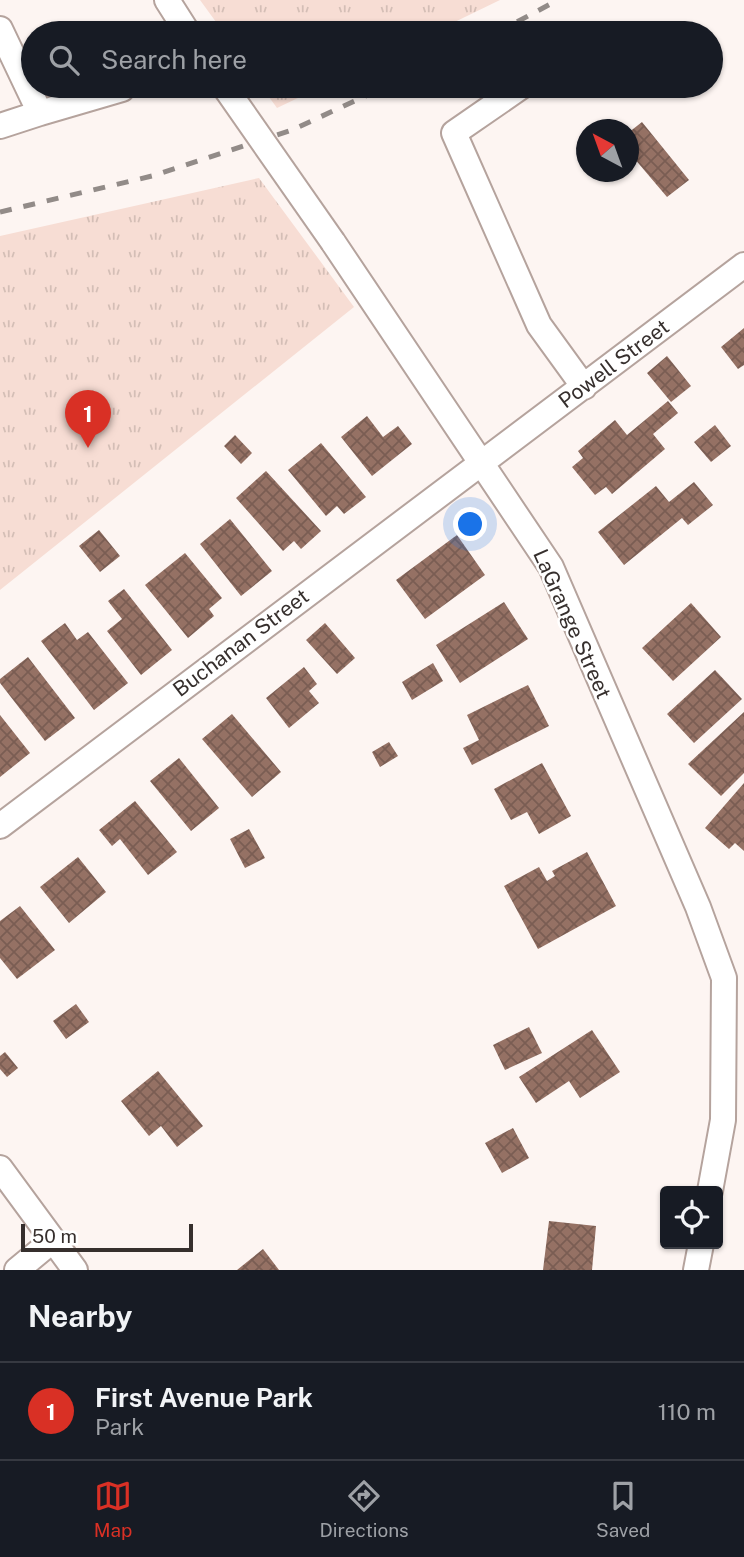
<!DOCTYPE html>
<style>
body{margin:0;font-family:"Public Sans",sans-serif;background:#20242c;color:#f1f3f6}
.controls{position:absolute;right:21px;bottom:21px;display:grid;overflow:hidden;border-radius:7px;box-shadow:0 2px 5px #0004}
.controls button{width:63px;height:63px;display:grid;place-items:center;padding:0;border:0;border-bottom:2px solid #363941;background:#171b24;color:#f1f3f6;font:35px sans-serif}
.compass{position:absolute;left:576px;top:119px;width:63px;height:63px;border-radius:50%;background:#171b24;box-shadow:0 2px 5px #0004;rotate:319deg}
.scale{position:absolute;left:21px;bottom:18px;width:172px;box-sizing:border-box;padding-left:7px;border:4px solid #362f2d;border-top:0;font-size:19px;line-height:24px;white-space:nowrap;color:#362f2d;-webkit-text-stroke:5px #fff;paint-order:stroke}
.you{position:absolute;left:471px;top:525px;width:24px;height:24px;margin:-18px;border:5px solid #fff;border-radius:50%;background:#1a73e8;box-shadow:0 0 0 10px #1a73e833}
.badge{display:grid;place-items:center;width:46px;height:46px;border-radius:50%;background:#d93025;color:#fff;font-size:23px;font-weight:700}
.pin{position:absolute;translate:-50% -58px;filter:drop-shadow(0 2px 4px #0008)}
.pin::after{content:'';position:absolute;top:37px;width:24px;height:21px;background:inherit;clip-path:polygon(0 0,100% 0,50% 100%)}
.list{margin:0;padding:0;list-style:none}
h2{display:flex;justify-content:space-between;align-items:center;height:91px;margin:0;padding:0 28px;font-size:30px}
h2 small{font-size:23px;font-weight:400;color:#9ea1a6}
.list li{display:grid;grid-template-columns:46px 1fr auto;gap:21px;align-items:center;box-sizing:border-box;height:98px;padding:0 28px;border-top:2px solid #363941}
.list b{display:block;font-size:26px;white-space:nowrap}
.list p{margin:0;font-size:23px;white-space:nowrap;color:#9ea1a6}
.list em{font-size:23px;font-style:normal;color:#9ea1a6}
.icon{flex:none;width:38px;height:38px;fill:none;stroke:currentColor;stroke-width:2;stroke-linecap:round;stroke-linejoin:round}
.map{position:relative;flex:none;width:744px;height:1270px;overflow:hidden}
.search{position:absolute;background:#171b24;box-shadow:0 2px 5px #0004;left:21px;right:21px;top:21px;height:77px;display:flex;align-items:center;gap:18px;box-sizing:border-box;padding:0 24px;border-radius:38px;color:#9ea1a6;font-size:26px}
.sheet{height:189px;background:#171b24}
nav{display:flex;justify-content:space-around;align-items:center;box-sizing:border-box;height:98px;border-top:2px solid #363941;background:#171b24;font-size:19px;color:#9ea1a6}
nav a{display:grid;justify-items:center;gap:4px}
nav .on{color:#d93025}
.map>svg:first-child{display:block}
.grass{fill:url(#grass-tufts)}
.building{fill:url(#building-cross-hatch)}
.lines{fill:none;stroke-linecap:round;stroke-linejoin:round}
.minor-casing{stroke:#b5a39d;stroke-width:28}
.minor{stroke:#fff;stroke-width:24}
.rail{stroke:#928b88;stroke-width:5;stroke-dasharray:12 12;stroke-linecap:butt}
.minor-bridge-casing{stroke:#b5a39d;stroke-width:28;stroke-linecap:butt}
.minor-bridge{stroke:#fff;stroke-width:24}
.labels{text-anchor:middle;stroke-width:5;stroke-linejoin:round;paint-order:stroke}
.street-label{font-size:21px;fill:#362f2d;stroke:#fff}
</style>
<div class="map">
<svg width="744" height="1270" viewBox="0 0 744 1270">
<defs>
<pattern id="grass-tufts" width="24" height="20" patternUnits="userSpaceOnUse" patternTransform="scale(1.75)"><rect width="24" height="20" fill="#f7ddd4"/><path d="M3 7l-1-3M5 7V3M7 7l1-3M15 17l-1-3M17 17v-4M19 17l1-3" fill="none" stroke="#d4beb6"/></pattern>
<pattern id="building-cross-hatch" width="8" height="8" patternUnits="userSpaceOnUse" patternTransform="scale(1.75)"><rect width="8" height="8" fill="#957164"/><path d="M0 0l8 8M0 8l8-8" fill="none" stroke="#7a5d53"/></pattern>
</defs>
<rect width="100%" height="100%" fill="#fdf5f2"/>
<path class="grass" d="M200 0H500L432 33H224Z
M261 86H323L277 108Z
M259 178 354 307 0 590V236Z"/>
<path class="building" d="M642 122 689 180 667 197 628 151V133Z
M744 328V365L738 369 721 347Z
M667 356 691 386 671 402 647 373Z
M668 401 678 413 653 434 665 449 612 494 606 487 595 495 572 467 583 458 578 451 615 420 627 435Z
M367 416 383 437 398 426 412 444 372 476 341 437Z
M715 425 731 446 711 462 694 442Z
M235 435 252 453 241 464 224 446Z
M321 443 366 497 344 514 337 506 326 516 288 470Z
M266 471 321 531 301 549 294 541 283 551 236 498Z
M694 482 713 505 688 525 682 518 624 565 598 532 656 486 669 502Z
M230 519 272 571 241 596 200 544Z
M99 530 120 556 100 572 79 546Z
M457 535 485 575 425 619 396 580Z
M185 553 222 598 209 609 214 616 188 638 145 585Z
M124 589 172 650 141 675 107 631 122 619 108 601Z
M504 602 528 639 460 683 436 645Z
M691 603 721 637 673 681 642 648Z
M65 623 77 640 88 632 128 683 94 710 41 641Z
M325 623 355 658 337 674 306 640Z
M28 657 75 718 45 741 0 683V679Z
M433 663 443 681 412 700 402 682Z
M304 667 317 684 309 691 319 703 289 728 266 698Z
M715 670 742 699 694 743 667 714Z
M528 685 549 726 472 765 463 748 479 740 467 715Z
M744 712V773L721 796 688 764Z
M232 714 281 772 252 797 202 739Z
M0 715 30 753 0 777Z
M389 742 398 756 380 767 372 752Z
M179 758 219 808 191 831 150 781Z
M542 763 571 816 539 834 527 812 511 820 494 789Z
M744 783V851L735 843 729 849 705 828Z
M135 801 177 852 148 875 120 839 112 846 99 830Z
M249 829 265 858 245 868 230 839Z
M587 852 616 906 538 949 504 886 539 867 547 881 555 876 552 871Z
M78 857 106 892 69 923 40 887Z
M20 906 55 950 17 979 0 958V921Z
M76 1004 89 1022 66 1039 53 1021Z
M529 1027 542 1053 505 1070 493 1045Z
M592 1030 620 1072 580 1098 569 1081 536 1103 519 1077Z
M5 1052 18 1068 7 1077 0 1069V1056Z
M158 1071 203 1126 177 1147 161 1126 149 1136 121 1101Z
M513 1128 529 1158 502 1173 485 1143Z
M549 1221 596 1226 592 1270H543Z
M263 1249 279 1270H237Z"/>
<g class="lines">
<defs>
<path id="minor" d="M167 0 188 33
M0 29 40 113 122 89
M522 86 454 133 539 325 584 387
M0 126 40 113
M333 242 551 567 698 907 724 978 723 1120 710 1191
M0 826 744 265
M0 1168 75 1270
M17 1270 52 1241
M696 1270 701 1244"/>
</defs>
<use href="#minor" class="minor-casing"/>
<use href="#minor" class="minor"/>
<path class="rail" d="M496 33 558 0
M0 212 152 176 292 130 387 86"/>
<defs>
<path id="minor-bridge" d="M224 86 333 242"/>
</defs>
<use href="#minor-bridge" class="minor-bridge-casing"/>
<use href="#minor-bridge" class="minor-bridge"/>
</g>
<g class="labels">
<g class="street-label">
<text transform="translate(614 364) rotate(-37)" y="7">Powell Street</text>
<text transform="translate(572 624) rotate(66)" y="7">LaGrange Street</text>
<text transform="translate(241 643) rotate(-37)" y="7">Buchanan Street</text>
</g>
</g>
</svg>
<div class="controls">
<button><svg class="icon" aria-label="locate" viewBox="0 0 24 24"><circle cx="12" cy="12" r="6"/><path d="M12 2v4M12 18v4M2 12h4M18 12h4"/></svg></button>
</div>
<svg class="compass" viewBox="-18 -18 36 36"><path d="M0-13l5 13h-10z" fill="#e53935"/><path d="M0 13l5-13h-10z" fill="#9ea1a6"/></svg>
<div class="scale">50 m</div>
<div class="you"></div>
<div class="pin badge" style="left:88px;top:448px">1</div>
<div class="search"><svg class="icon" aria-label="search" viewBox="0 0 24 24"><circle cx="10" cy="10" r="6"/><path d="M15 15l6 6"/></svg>Search here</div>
</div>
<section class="sheet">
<h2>Nearby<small></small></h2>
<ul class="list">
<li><span class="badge">1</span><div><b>First Avenue Park</b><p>Park</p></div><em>110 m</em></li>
</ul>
</section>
<nav>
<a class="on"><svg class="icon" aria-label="map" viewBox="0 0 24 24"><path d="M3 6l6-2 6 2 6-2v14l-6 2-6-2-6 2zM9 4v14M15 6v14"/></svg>Map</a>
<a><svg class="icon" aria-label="directions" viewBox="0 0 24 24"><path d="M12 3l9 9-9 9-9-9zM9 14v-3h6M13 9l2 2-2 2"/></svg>Directions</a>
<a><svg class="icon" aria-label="saved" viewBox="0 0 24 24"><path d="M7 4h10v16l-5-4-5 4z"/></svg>Saved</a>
</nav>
